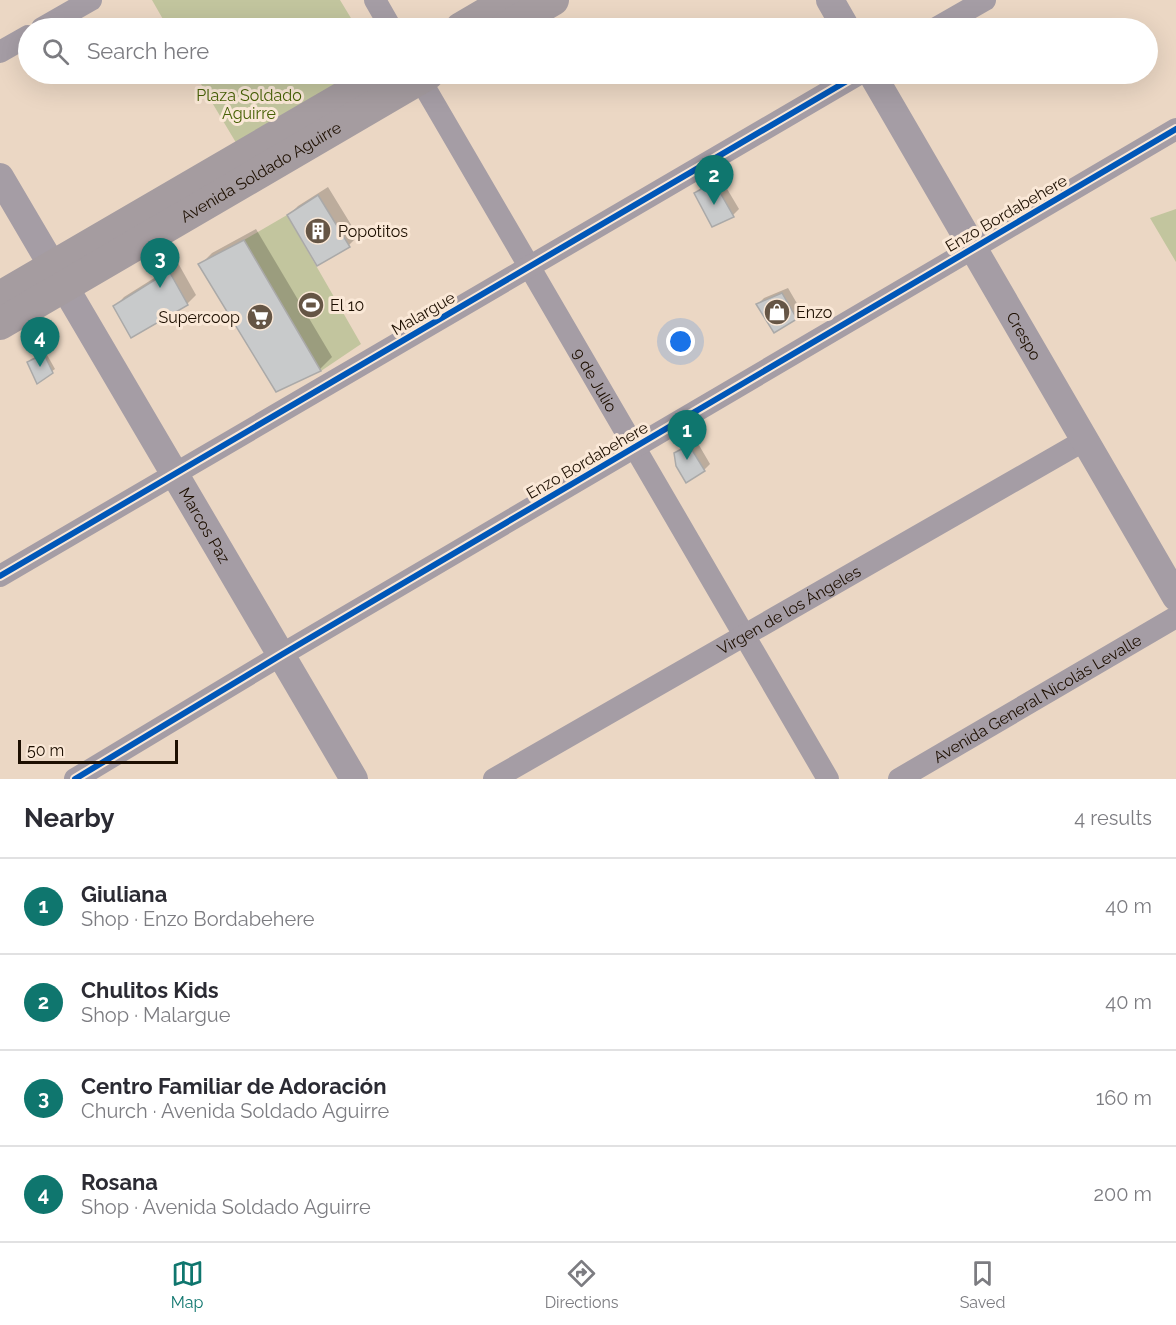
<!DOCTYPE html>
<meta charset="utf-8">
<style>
body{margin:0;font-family:Raleway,sans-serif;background:#f2f2f3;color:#2b2b33}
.scale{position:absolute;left:18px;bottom:15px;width:160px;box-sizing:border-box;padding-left:6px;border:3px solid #1d0f01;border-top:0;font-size:16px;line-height:21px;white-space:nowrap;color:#1d0f01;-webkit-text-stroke:4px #fae8d7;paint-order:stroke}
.you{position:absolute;left:681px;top:342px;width:21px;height:21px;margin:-15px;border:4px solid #fff;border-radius:50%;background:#1a73e8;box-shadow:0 0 0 9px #1a73e833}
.badge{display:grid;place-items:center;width:39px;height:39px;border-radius:50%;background:#0f766e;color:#fff;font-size:20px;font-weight:700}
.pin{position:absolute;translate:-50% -50px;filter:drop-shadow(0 2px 3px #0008)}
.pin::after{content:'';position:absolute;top:32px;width:21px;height:18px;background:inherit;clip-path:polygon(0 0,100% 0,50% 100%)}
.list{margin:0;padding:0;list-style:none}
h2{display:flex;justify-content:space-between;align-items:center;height:78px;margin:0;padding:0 24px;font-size:26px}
h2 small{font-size:20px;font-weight:400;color:#7c7c81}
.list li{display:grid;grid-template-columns:39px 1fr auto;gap:18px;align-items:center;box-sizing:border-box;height:96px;padding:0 24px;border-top:2px solid #e1e1e2}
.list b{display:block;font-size:22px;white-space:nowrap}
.list p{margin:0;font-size:20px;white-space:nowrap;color:#7c7c81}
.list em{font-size:20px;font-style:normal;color:#7c7c81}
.icon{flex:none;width:33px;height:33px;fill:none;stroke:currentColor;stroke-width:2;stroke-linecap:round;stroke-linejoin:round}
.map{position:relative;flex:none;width:1176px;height:779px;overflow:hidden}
.search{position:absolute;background:#fff;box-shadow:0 6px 24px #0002;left:18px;right:18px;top:18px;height:66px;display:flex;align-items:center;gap:15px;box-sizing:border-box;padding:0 21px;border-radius:33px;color:#7c7c81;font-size:22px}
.sheet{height:462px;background:#fff}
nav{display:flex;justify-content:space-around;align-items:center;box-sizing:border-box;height:84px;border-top:2px solid #e1e1e2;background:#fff;font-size:16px;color:#7c7c81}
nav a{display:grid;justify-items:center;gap:3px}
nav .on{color:#0f766e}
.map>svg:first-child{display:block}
.green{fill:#c2c59e}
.shadow{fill:#0003}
.building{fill:#c8cacb;stroke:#aaa9a8;stroke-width:1.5}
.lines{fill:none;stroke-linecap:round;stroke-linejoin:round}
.minor{stroke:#a59da5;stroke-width:22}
.tertiary{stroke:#a59da5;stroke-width:28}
.secondary{stroke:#a59ca0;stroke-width:32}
.cycleway-casing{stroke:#fae8d7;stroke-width:10}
.cycleway{stroke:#0057b8;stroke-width:6}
.labels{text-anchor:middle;stroke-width:6;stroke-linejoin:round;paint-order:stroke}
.park-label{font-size:16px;fill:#476105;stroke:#fae8d7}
.street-label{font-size:16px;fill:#1d0f01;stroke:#fae8d7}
.poi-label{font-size:16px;fill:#1d0f01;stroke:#fae8d7;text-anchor:start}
</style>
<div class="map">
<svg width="1176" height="779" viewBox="0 0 1176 779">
<rect width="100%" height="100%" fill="#ebd7c4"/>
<path class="green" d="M152 0H340L357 28H168Z
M195 74H360L238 146Z
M1176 209V262L1150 218Z
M287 215 361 344 321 371 244 240Z"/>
<path class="shadow" d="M720 177 739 209 733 215 696 193 702 187Z
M328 187 358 236 349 245 317 264 289 215 298 206Z
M256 229 332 357 320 369 200 265 212 253Z
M178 263 196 295 187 304 115 307 124 297Z
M788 288 802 312 796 318 758 304 764 298Z
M46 353 55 369 38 381 29 362 31 359Z
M696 440 710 464 704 470 675 454 682 448Z"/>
<path class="building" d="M714 182 734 217 712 227 694 193Z
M318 195 350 247 317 266 287 215Z
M244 240 321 371 276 392 198 264Z
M169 271 188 305 131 338 113 306Z
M782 293 797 319 774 333 756 304Z
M44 354 53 373 37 384 27 362Z
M689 445 705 471 686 483 676 466 674 453Z"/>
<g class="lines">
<g class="minor">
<path d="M375 0 391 28"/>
<path d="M42 28 91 0"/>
<path d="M936 28 985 0"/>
<path d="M0 52 28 36"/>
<path id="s1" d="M417 74 828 779"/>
<path d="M0 576 859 74"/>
<path d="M75 779 281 655 1176 129"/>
<path id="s2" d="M494 779 1085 440"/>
<path id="s3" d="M899 779 1176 617"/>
</g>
<g class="tertiary">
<path d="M830 0 846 28"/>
<path id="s4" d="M872 74 1176 597"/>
<path id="s5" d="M0 177 354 779"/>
</g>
<g class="secondary">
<path d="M461 28 509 0"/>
<path d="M505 28 553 0"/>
<path d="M0 297 383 74"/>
<path id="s6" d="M0 324 428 74"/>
</g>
<defs>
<path id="cycleway" d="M0 576 859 74
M75 779 281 655 1176 129"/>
</defs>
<use href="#cycleway" class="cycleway-casing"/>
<use href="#cycleway" class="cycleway"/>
</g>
<defs>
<symbol id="building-disc" viewBox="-11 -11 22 22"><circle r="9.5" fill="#655545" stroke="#fae8d7"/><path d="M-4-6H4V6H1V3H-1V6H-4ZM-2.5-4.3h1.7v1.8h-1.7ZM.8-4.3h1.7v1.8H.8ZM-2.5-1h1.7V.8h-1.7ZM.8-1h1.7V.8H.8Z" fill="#fff"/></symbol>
<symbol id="stadium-disc" viewBox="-11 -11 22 22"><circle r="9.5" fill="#655545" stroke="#fae8d7"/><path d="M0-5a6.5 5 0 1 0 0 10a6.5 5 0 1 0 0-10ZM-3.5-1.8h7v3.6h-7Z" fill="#fff"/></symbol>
<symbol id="shop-disc" viewBox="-11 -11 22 22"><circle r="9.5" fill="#655545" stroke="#fae8d7"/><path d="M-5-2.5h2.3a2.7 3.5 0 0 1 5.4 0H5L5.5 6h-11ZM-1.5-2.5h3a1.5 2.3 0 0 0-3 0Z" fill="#fff"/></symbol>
<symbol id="supermarket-disc" viewBox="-11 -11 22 22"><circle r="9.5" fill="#655545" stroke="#fae8d7"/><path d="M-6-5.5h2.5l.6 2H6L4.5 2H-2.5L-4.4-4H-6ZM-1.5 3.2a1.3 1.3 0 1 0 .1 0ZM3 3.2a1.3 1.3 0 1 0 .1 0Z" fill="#fff"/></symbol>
</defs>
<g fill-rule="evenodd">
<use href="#building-disc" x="303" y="216" width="30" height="30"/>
<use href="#stadium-disc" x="296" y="290" width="30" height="30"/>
<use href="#shop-disc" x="762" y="297" width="30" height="30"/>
<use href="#supermarket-disc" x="245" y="302" width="30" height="30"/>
</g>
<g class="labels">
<g class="park-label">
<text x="249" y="101">Plaza Soldado<tspan x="249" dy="18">Aguirre</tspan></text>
</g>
<g class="street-label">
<text dy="6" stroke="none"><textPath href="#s6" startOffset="302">Avenida Soldado Aguirre</textPath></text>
<text transform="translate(1006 213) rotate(-30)" y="6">Enzo Bordabehere</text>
<text transform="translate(423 313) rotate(-30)" y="6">Malargue</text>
<text dy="6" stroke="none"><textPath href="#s4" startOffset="303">Crespo</textPath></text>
<text dy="6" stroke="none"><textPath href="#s1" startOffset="354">9 de Julio</textPath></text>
<text transform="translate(587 460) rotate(-30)" y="6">Enzo Bordabehere</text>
<text dy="6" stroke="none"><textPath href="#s5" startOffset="404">Marcos Paz</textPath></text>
<text dy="6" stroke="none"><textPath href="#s2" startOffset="340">Virgen de los Ángeles</textPath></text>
<text dy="6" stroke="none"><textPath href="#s3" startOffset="160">Avenida General Nicolás Levalle</textPath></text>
</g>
<g class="poi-label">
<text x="338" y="237">Popotitos</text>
<text x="330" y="311">El 10</text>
<text x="796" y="318">Enzo</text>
<text x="240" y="323" text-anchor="end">Supercoop</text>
</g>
</g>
</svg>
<div class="scale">50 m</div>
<div class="you"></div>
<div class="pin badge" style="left:687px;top:460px">1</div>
<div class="pin badge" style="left:714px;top:205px">2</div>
<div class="pin badge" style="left:160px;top:288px">3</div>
<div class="pin badge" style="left:40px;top:367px">4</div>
<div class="search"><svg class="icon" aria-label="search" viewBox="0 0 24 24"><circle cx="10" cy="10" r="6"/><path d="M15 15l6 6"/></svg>Search here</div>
</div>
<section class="sheet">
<h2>Nearby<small>4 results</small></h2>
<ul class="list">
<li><span class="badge">1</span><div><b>Giuliana</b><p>Shop · Enzo Bordabehere</p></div><em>40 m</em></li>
<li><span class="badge">2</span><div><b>Chulitos Kids</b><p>Shop · Malargue</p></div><em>40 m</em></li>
<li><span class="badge">3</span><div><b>Centro Familiar de Adoración</b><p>Church · Avenida Soldado Aguirre</p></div><em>160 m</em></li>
<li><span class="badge">4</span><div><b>Rosana</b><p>Shop · Avenida Soldado Aguirre</p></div><em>200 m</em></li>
</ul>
</section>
<nav>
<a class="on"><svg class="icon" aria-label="map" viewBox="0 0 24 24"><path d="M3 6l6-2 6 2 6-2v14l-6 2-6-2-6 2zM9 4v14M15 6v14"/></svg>Map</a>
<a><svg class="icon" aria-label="directions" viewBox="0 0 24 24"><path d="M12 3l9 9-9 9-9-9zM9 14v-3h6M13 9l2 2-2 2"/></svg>Directions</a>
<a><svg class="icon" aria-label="saved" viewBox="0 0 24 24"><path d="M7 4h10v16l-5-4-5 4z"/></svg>Saved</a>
</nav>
